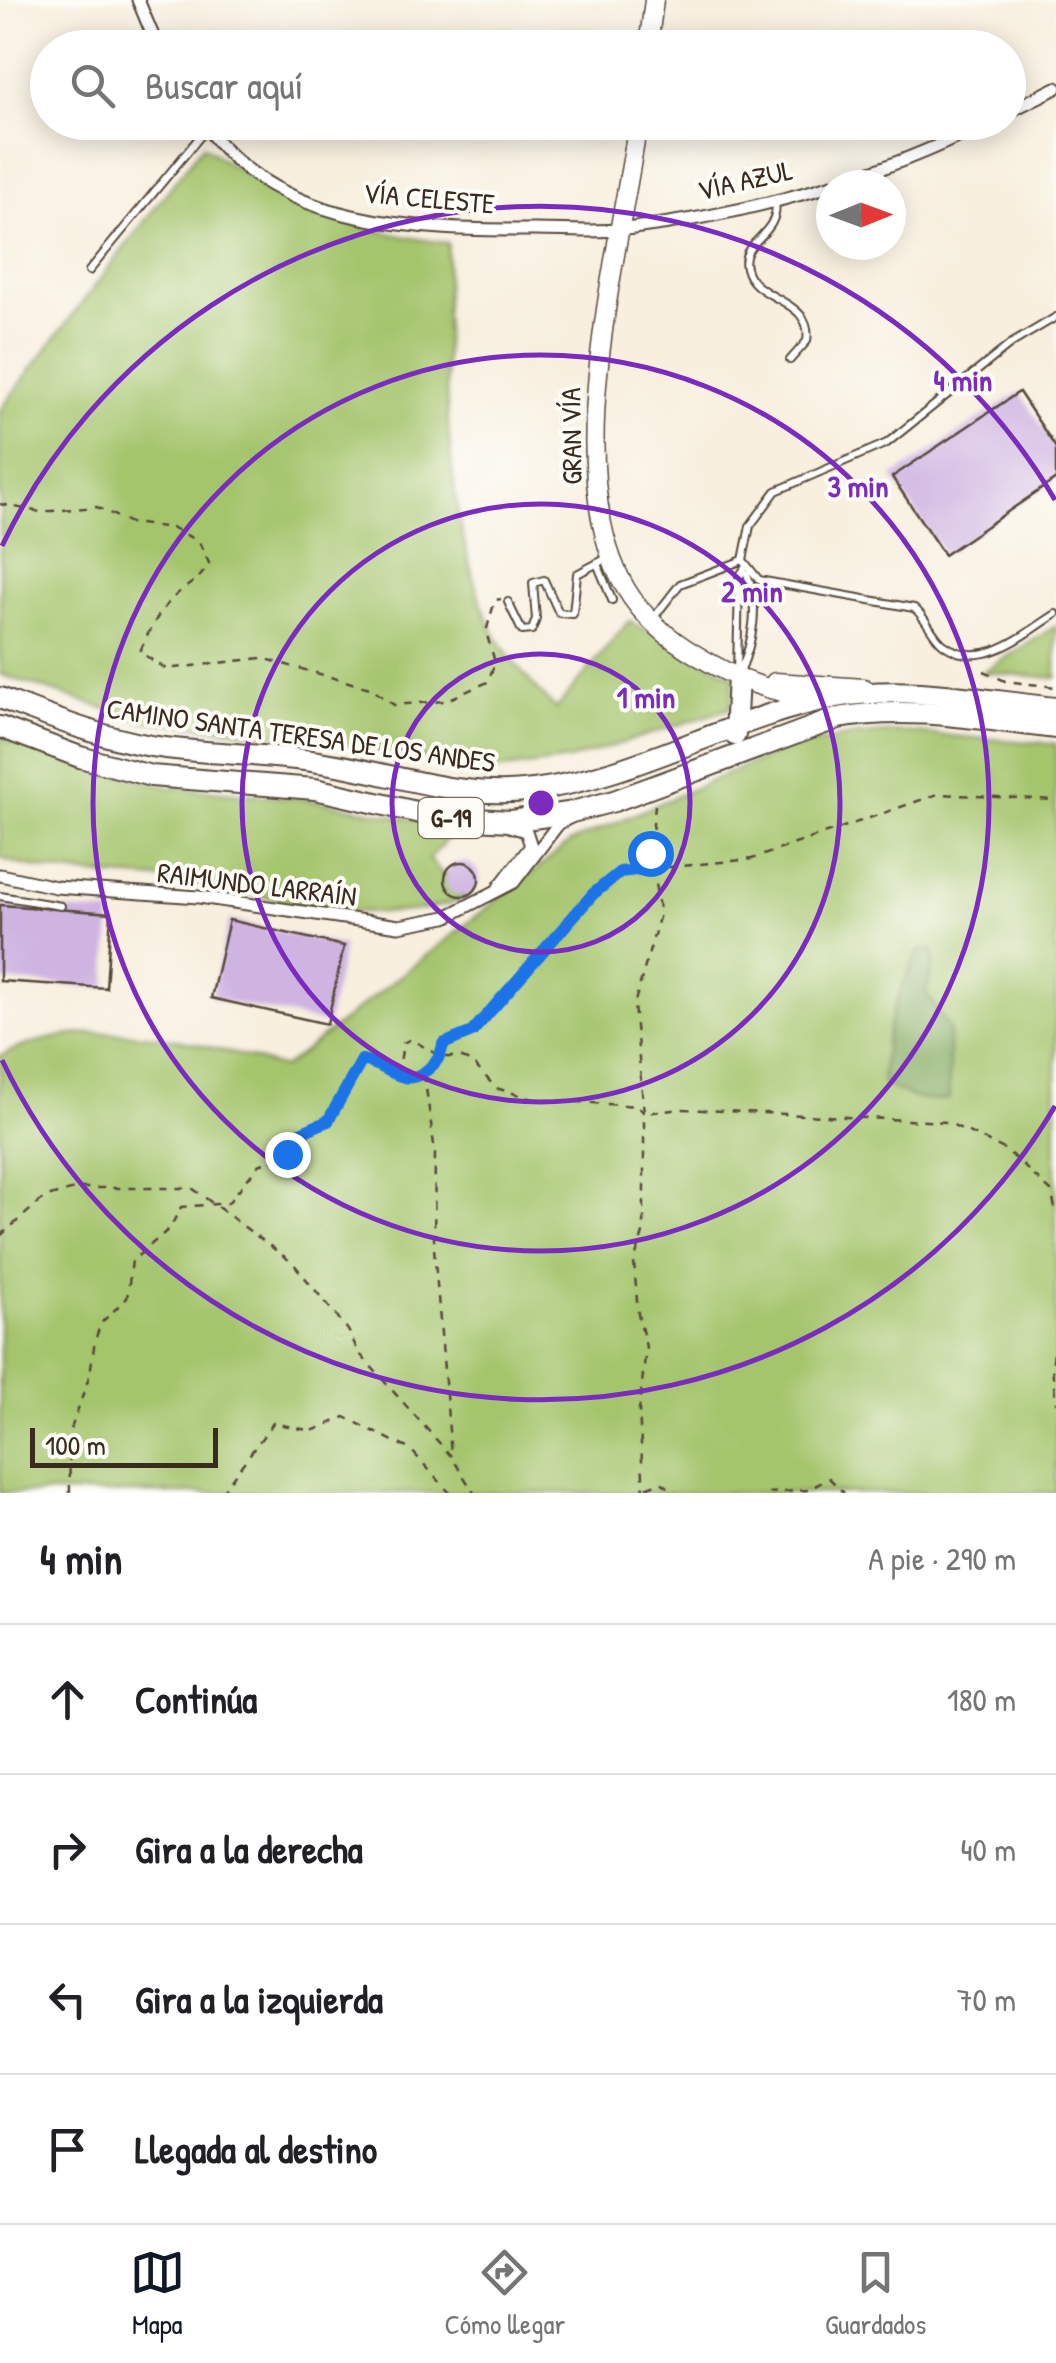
<!DOCTYPE html>
<html lang="es">
<meta charset="utf-8">
<style>
body{margin:0;font-family:"Patrick Hand",sans-serif;background:#f2f2f2;color:#202124}
.compass{position:absolute;left:816px;top:170px;width:90px;height:90px;border-radius:50%;background:#fff;box-shadow:0 5px 25px #0003;rotate:89deg}
.scale{position:absolute;left:30px;bottom:25px;width:188px;box-sizing:border-box;padding-left:10px;border:5px solid #3b2a1e;border-top:0;font-size:28px;line-height:35px;white-space:nowrap;color:#3b2a1e;-webkit-text-stroke:8px #fdfcf7;paint-order:stroke}
.stop{position:absolute;width:30px;height:30px;margin:-22px;border:8px solid #1a73e8;border-radius:50%;background:#fff}
.stop.end{background:#1a73e8;border-color:#fff;box-shadow:0 2px 10px #0008}
.list{margin:0;padding:0;list-style:none}
h2{display:flex;justify-content:space-between;align-items:center;height:130px;margin:0;padding:0 40px;font-size:42px}
h2 small{font-size:32px;font-weight:400;color:#757577}
.list li{display:grid;grid-template-columns:65px 1fr auto;gap:30px;align-items:center;box-sizing:border-box;height:150px;padding:0 40px;border-top:2px solid #e0e0e0}
.list b{display:block;font-size:38px;white-space:nowrap}
.list em{font-size:32px;font-style:normal;color:#757577}
.icon{flex:none;width:55px;height:55px;fill:none;stroke:currentColor;stroke-width:2;stroke-linecap:round;stroke-linejoin:round}
.map{position:relative;flex:none;width:1056px;height:1493px;overflow:hidden}
.search{position:absolute;background:#fff;box-shadow:0 5px 25px #0003;left:30px;right:30px;top:30px;height:110px;display:flex;align-items:center;gap:25px;box-sizing:border-box;padding:0 35px;border-radius:55px;color:#757577;font-size:38px}
.sheet{height:730px;background:#fff}
nav{display:flex;justify-content:space-around;align-items:center;box-sizing:border-box;height:140px;border-top:2px solid #e0e0e0;background:#fff;font-size:28px;color:#757577}
nav a{display:grid;justify-items:center;gap:5px}
nav .on{color:#111827}
.map>svg:first-child{display:block}
.green{fill:#a5c56d;stroke:#707846;stroke-width:2.5}
.forest{fill:#84aa60;stroke:#606a3f;stroke-width:2.5}
.building{fill:#cfb4e2}
.lines{fill:none;stroke-linecap:round;stroke-linejoin:round}
.service-casing{stroke:#57483b;stroke-width:10}
.minor-casing{stroke:#57483b;stroke-width:15}
.secondary-casing{stroke:#57483b;stroke-width:21}
.primary-casing{stroke:#57483b;stroke-width:24}
.path{stroke:#57483b;stroke-width:2.5;stroke-dasharray:8 8;stroke-linecap:butt}
.service{stroke:#fff;stroke-width:6}
.minor{stroke:#fff;stroke-width:11}
.secondary{stroke:#fff;stroke-width:18}
.primary{stroke:#fff;stroke-width:20}
.route{stroke:#1a73e8;stroke-width:12}
.ring{fill:none;stroke:#7b2cbf;stroke-width:5}
.labels{text-anchor:middle;stroke-width:8;stroke-linejoin:round;paint-order:stroke}
.shield{fill:#fdfcf7;stroke:#75695f;stroke-width:2.5}
.shield-label{font-size:25px;font-weight:bold;fill:#3b2a1e}
.street-label{font-size:28px;fill:#3b2a1e;stroke:#fdfcf7}
.centre{fill:#7b2cbf;stroke:#fdfcf7;stroke-width:5}
.ring-label{font-size:30px;text-anchor:middle;font-weight:bold;fill:#7b2cbf;stroke:#fdfcf7;stroke-width:8;stroke-linejoin:round;paint-order:stroke}
</style>
<div class="map">
<svg width="1056" height="1493" viewBox="0 0 1056 1493">
<rect width="100%" height="100%" fill="#fdfcf7"/>
<filter id="ink" filterUnits="userSpaceOnUse"><feTurbulence type="fractalNoise" baseFrequency=".01" numOctaves="2"/><feDisplacementMap in="SourceGraphic" scale="20" xChannelSelector="R" yChannelSelector="G"/><feConvolveMatrix kernelMatrix="1 2 1 2 8 2 1 2 1" color-interpolation-filters="sRGB"/></filter>
<filter id="wash" filterUnits="userSpaceOnUse"><feTurbulence type="fractalNoise" baseFrequency=".0048" numOctaves="4" result="noise"/><feDisplacementMap in="SourceGraphic" scale="40" xChannelSelector="R" yChannelSelector="G"/><feGaussianBlur stdDeviation="2.25" result="paint"/><feColorMatrix in="noise" values="0 0 0 0 0 0 0 0 0 0 0 0 0 0 0 0 0 1.4 0 .05"/><feComposite in="paint" operator="in"/></filter>
<g filter="url(#wash)">
<rect width="100%" height="100%" fill="#f8efde"/>
<path class="green" d="M203 145C275 201 357 233 448 243 442 357 443 510 487 617 501 653 529 681 556 709L629 621 734 676 731 708 569 760 489 771 322 740 143 721 0 674V410Z
M1056 626V678L983 672Z
M899 732 1056 744V1493H0V1056C93 1011 191 1040 283 1068L571 842 784 749 856 735Z
M0 738 77 765 169 787 313 800 457 828 429 859 465 899C367 933 274 893 176 881 117 874 56 878 0 858Z"/>
<path class="forest" d="M932 950 934 962 926 993 949 1029V1099C922 1104 906 1096 883 1083 880 1039 899 988 919 951Z"/>
<g id="blocks">
<path class="building" d="M1019 392 1056 448V479L944 555 892 477Z
M445 879a17 17 0 1 1 34 0a17 17 0 1 1-34 0Z
M0 905 111 913 106 988 0 981Z
M229 920 344 946 327 1024 211 998Z"/>
</g>
</g>
<g filter="url(#ink)">
<use href="#blocks" fill-opacity="0" stroke="#57483b" stroke-width="2.5"/>
<g class="lines">
<defs>
<path id="service" d="M775 201C781 236 739 240 746 268 754 302 814 298 807 341L790 360
M89 271 207 128
M1056 317 1012 343 887 443 776 491 750 526 743 560 759 580 914 608C927 618 931 634 943 644 981 673 1024 634 1056 614
M597 563 612 600
M508 602 522 631 532 630 536 619 533 583 544 580 559 613 573 614 577 574 611 556
M652 620 680 584 743 560
M740 672C753 642 760 605 747 574
M737 674 739 577 745 568
M0 896 61 906"/>
<path id="minor" d="M138 0 158 48
M1008 112 1056 88
M203 122C274 229 422 230 535 230 565 230 596 233 626 229 750 214 876 179 988 122
M0 875 56 887 199 897 399 926 446 917 514 882 559 823 571 817
M499 887 531 846 526 831 509 826"/>
<path id="secondary" d="M648 48 654 0
M638 122C620 251 557 473 626 589 644 619 669 639 698 656 737 680 773 693 819 699
M775 682 864 688"/>
<path id="primary" d="M0 698C50 717 99 737 151 746 209 755 267 753 325 763 396 774 461 800 534 790 639 776 733 716 837 697 908 684 985 701 1056 708
M0 727 80 757 151 776 315 789 438 817 511 821 568 813 614 801 838 718C911 705 983 720 1056 728
M735 735 738 677"/>
</defs>
<use href="#service" class="service-casing"/>
<use href="#minor" class="minor-casing"/>
<use href="#secondary" class="secondary-casing"/>
<use href="#primary" class="primary-casing"/>
<path class="path" d="M0 504 40 512 97 507 130 523 173 528 199 542 209 563C200 581 189 583 175 596 159 611 148 632 140 652L166 669 262 658 370 688 394 705 445 701 488 682 495 662 486 632 495 600 501 599
M984 671 1005 681 1056 687
M655 805 650 853 660 914 634 1005 644 1113 683 1109 947 1122 1006 1150 1051 1191 1056 1212
M394 1073 413 1080 441 1057 443 1044 472 1032 593 894 620 872 752 859 938 794 1056 800
M424 1074 435 1152 434 1248 451 1455
M0 1236 44 1198 77 1188H192L293 1263 348 1330 359 1353 451 1456 474 1493
M1056 1338 1052 1367 1056 1403
M70 1493 69 1435 90 1374 95 1340 101 1323 127 1298 132 1261 170 1228 181 1207 228 1203 259 1165 287 1154 293 1136 328 1121 362 1061 399 1070 403 1043 411 1039 441 1057H460L472 1062 496 1088 533 1099 638 1106 644 1113V1230L634 1262 638 1314 646 1347 639 1411 644 1493
M221 1493 273 1423 312 1431 345 1417 411 1450 450 1493
M632 1493 661 1482 676 1493
M768 1493 808 1490 829 1478 844 1493"/>
<use href="#service" class="service"/>
<use href="#minor" class="minor"/>
<use href="#secondary" class="secondary"/>
<use href="#primary" class="primary"/>
</g>
</g>
<g class="lines" filter="url(#ink)">
<path class="route" d="M287 1154 293 1136 328 1121 362 1060C387 1064 403 1090 427 1070 437 1062 441 1056 443 1044L472 1032 593 894 620 872 653 868 650 853"/>
</g>
<g class="ring">
<circle cx="541" cy="803" r="149"/>
<circle cx="541" cy="803" r="299"/>
<circle cx="541" cy="803" r="448"/>
<path d="M1055 1106A597 597 0 0 1 2 1060M2 546A597 597 0 0 1 1055 500"/>
</g>
<g class="labels">
<rect class="shield" x="418.5" y="798" width="65" height="40" rx="8"/>
<g class="shield-label">
<text x="451" y="827">G-19</text>
</g>
<g class="street-label">
<text transform="translate(745 180) rotate(-13)" y="10">VÍA AZUL</text>
<text transform="translate(429 198) rotate(5)" y="10">VÍA CELESTE</text>
<text transform="translate(571 436) rotate(-91)" y="10">GRAN VÍA</text>
<text transform="translate(301 735) rotate(8)" y="10">CAMINO SANTA TERESA DE LOS ANDES</text>
<text transform="translate(257 884) rotate(7)" y="10">RAIMUNDO LARRAÍN</text>
</g>
</g>
<circle cx="541" cy="803" r="15" class="centre"/>
<g class="ring-label">
<text x="963" y="391">4 min</text>
<text x="858" y="497">3 min</text>
<text x="752" y="602">2 min</text>
<text x="646" y="708">1 min</text>
</g>
</svg>
<svg class="compass" viewBox="-18 -18 36 36"><path d="M0-13l5 13h-10z" fill="#e53935"/><path d="M0 13l5-13h-10z" fill="#757577"/></svg>
<div class="scale">100 m</div>
<div class="stop" style="left:650px;top:853px"></div>
<div class="stop end" style="left:287px;top:1154px"></div>
<div class="search"><svg class="icon" aria-label="search" viewBox="0 0 24 24"><circle cx="10" cy="10" r="6"/><path d="M15 15l6 6"/></svg>Buscar aquí</div>
</div>
<section class="sheet">
<h2>4 min<small>A pie · 290 m</small></h2>
<ul class="list">
<li><svg class="icon" aria-label="ahead" viewBox="0 0 24 24"><path d="M12 20V5M6 11l6-6 6 6"/></svg><div><b>Continúa</b></div><em>180 m</em></li>
<li><svg class="icon" aria-label="right" viewBox="0 0 24 24"><path d="M7 20v-9h11M14 6l5 5-5 5"/></svg><div><b>Gira a la derecha</b></div><em>40 m</em></li>
<li><svg class="icon" aria-label="left" viewBox="0 0 24 24"><path d="M17 20v-9H6M10 6l-5 5 5 5"/></svg><div><b>Gira a la izquierda</b></div><em>70 m</em></li>
<li><svg class="icon" aria-label="arrive" viewBox="0 0 24 24"><path d="M6 21V4h12l-3 4 3 4H6"/></svg><div><b>Llegada al destino</b></div></li>
</ul>
</section>
<nav>
<a class="on"><svg class="icon" aria-label="map" viewBox="0 0 24 24"><path d="M3 6l6-2 6 2 6-2v14l-6 2-6-2-6 2zM9 4v14M15 6v14"/></svg>Mapa</a>
<a><svg class="icon" aria-label="directions" viewBox="0 0 24 24"><path d="M12 3l9 9-9 9-9-9zM9 14v-3h6M13 9l2 2-2 2"/></svg>Cómo llegar</a>
<a><svg class="icon" aria-label="saved" viewBox="0 0 24 24"><path d="M7 4h10v16l-5-4-5 4z"/></svg>Guardados</a>
</nav>
